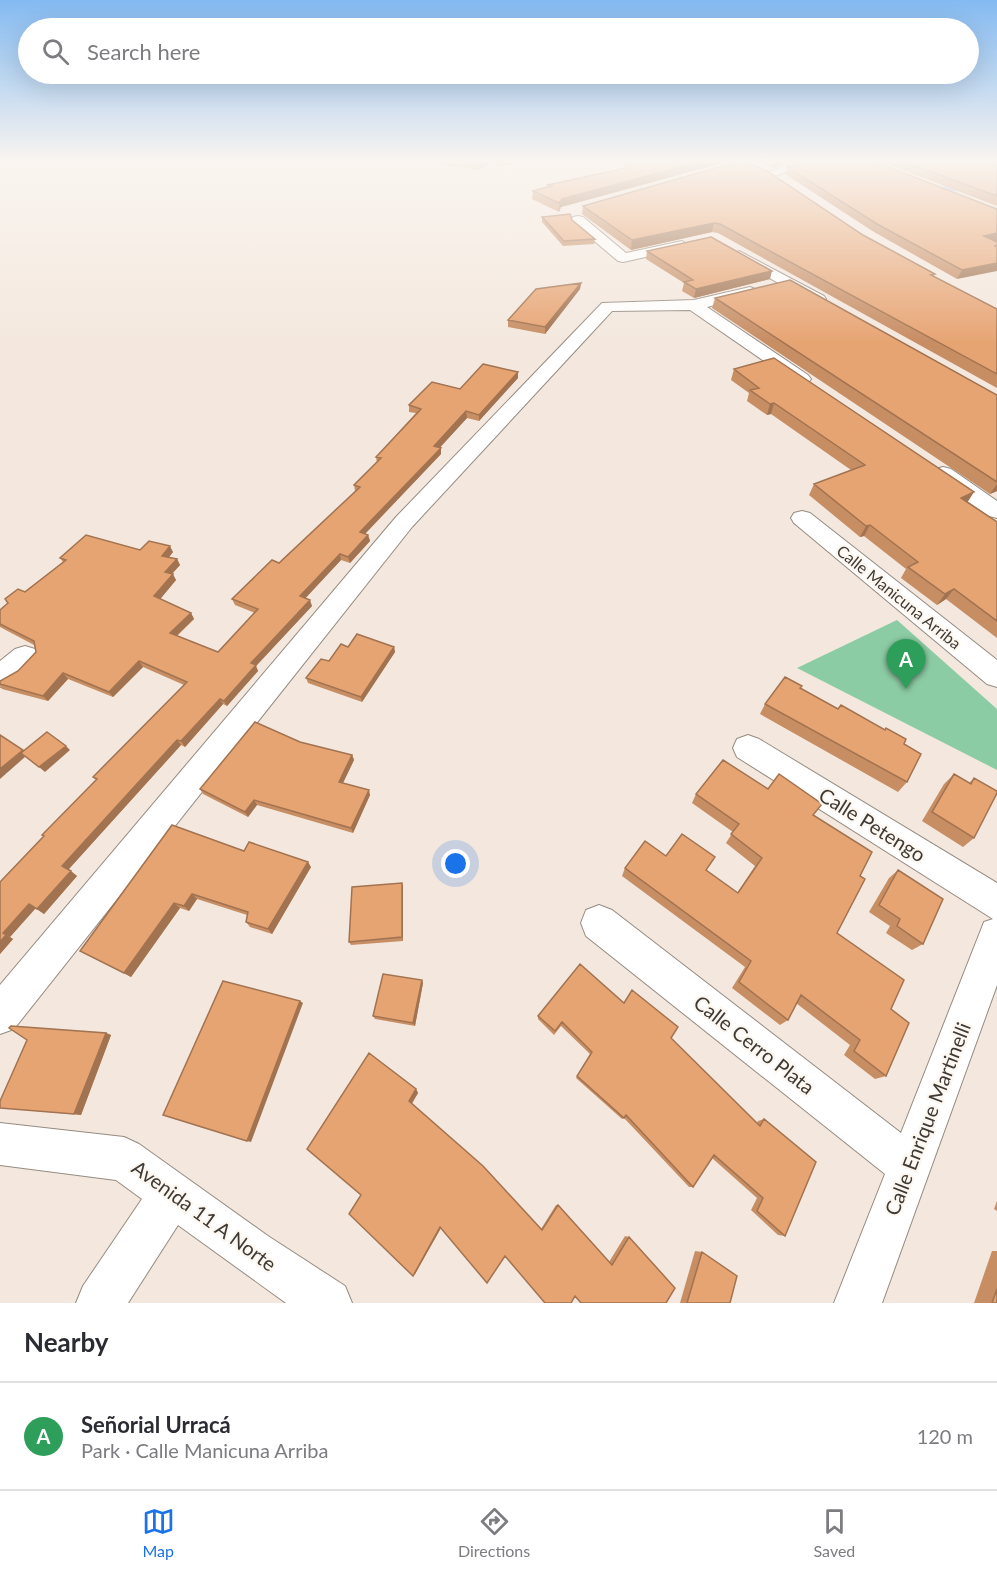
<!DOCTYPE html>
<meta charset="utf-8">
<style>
body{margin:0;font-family:Lato,sans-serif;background:#f7f7f7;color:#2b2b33}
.you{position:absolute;left:456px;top:864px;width:21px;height:21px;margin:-15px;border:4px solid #fff;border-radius:50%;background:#1a73e8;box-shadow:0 0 0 9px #1a73e833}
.badge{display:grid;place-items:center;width:39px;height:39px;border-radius:50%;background:#1a73e8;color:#fff;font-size:20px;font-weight:700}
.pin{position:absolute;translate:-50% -50px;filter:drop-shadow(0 2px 3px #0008)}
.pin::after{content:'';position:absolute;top:32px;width:21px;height:18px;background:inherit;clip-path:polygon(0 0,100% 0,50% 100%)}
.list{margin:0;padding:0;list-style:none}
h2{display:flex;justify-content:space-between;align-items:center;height:78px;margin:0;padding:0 24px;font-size:26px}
h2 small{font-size:20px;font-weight:400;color:#7c7c81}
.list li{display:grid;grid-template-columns:39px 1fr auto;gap:18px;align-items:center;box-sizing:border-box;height:108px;padding:0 24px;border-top:2px solid #e1e1e2}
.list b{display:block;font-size:22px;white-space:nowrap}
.list p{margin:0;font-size:20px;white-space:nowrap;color:#7c7c81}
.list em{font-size:20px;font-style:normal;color:#7c7c81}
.icon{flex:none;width:33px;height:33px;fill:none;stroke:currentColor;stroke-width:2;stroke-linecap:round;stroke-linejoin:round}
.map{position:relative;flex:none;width:997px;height:1303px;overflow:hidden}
.search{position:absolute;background:#fff;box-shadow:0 6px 24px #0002;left:18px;right:18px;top:18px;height:66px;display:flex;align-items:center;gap:15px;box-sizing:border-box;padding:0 21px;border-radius:33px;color:#7c7c81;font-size:22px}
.sheet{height:186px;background:#fff}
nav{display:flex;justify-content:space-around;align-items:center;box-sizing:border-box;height:84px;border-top:2px solid #e1e1e2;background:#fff;font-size:16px;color:#7c7c81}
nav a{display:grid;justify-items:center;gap:3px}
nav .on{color:#1a73e8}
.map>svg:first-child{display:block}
.green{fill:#8ccca4}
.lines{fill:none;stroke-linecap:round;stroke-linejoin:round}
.stream{stroke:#8ec2fe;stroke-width:4}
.street-casing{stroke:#958b81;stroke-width:2}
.street{fill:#fff;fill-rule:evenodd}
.wall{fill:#c78d63}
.shaded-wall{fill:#a27350}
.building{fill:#e7a473;stroke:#a27350;stroke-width:1.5}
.labels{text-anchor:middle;stroke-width:4.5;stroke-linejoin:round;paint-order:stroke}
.street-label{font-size:16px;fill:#3e3a36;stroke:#fdf7f0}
.near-street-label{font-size:20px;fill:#3e3a36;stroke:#fdf7f0}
</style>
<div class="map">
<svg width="997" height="1303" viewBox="0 0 997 1303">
<rect width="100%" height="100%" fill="#f4e8de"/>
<path class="green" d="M897 620 997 709V770L797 668Z"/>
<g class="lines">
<path class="stream" d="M944 188 963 190"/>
<defs>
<path id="street" d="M799 160H816L775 176H767L765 174Z
M578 216 583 217 626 253 682 241 689 245 682 249 623 262 618 261 573 223 571 220 573 217Z
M739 251 824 296 826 299 824 302H812L734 258 732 255Z
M750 287 755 289 758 292 755 295 707 307 808 375 811 379 808 383H796L690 310 612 311 412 527 14 1029 0 1034V985L396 517 602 303 694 300Z
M943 467 951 469 997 501V518L989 516 935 479 932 474 935 469Z
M802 511 810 513 997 660V687L987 684 794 523 791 518 794 513Z
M25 646 35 649 39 657C31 671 15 682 0 687V661L15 649Z
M748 735 759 739 997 883V985L882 1303H834L885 1174 586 936 581 923 586 910 599 905 612 910 901 1133 984 922 993 919 737 757 733 748 737 739Z
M0 1123 124 1137 139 1144 268 1236 345 1286 352 1303H286L178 1225 128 1303H76L83 1286 142 1199 116 1180 0 1165Z"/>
</defs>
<use href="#street" class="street-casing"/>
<use href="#street" class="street"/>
</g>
<path class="wall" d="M439 160H541L498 166 492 162 479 170 439 164Z
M622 160H726V162L561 207 559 212 532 199 533 191 548 187V185L624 168Z
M754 160H792L774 168Z
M876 160H980L997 166V206Z
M984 160H997V165Z
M787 167 997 209V241H995L957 279 874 232 785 174Z
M583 206 863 235 934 277 997 309V388L718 233 712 232 631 250 582 214Z
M542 217 572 220 595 239 594 244 563 246 542 222Z
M647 251 770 279 694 298 682 291 684 283 646 259Z
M581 283 580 289 545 334 508 327V320Z
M715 298 997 395V491L990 494 712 308Z
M734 369 968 502 997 522V638L946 599 937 605 901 578 906 569 864 536 860 537 809 495 814 484 851 470 771 414 767 415 747 401 749 393 731 380Z
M518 378 479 421 467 418 439 448 441 454 365 534 368 535 370 541 350 563 341 560 305 598 312 606 256 666 258 671 227 706 223 704 185 747 181 745 68 870 77 876 44 914 35 908 10 937 13 939 0 954V882L96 780 93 777 184 685 143 667 113 697 68 679 48 701 2 689 0 686V681L18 671 36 652 34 645 0 627V610L63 562 60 558 140 550 173 552 169 557 177 559 180 565 172 574 176 580 160 599 191 613 194 619 177 636 218 652 255 613 235 605 232 599 279 563 356 491H355L354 485 377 463 376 457 416 413 409 412V405L460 389Z
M348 647H394L395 652 362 702 308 683 306 678Z
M800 688 904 744 907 782 898 792 760 714 765 704Z
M300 742 352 755 354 760 343 783 370 795 353 833 257 805 248 817 203 794 200 789Z
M954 774 969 783 974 778V838L963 847 922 821 944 784Z
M768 789 813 815 860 876 837 933 891 1009 886 1076 875 1079 844 1055 850 1045 796 1003 788 1020 780 1025 732 988 745 967 622 876 625 868 666 856 706 870 737 893 755 866 726 843 733 832 692 803 696 794Z
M244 851 311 867 272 934 250 927 246 922 247 915 197 899 189 911 180 908 131 977 80 951Z
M898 870 923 944 912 950 886 933 890 926 869 912 889 878Z
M402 883 403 887V941L351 945 349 942Z
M423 983 415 1026 375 1019 373 1016Z
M624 1003 671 1038 757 1123 758 1121 764 1119 785 1236 778 1235 751 1210 757 1198 712 1158 693 1187H689L624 1118 622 1119 576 1078 591 1055 561 1026 554 1035 538 1019V1016Z
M106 1033 111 1035 81 1115 0 1108Z
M416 1089 418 1093 412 1104 541 1229 556 1205H558L609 1262 625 1236 629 1237 675 1288 575 1296 505 1256 441 1228 415 1274 361 1195Z
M997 1201V1211L994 1209Z
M695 1251 702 1252 730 1303H680Z
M992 1251H997V1303H974Z"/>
<path class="shaded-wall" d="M326 160H356L326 164Z
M483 160H492V162L479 170V163Z
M498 160H541L498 166Z
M705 160H726V162L561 207 559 212V203L562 199Z
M776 160H792L774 168Z
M714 223 712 232 631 250 632 240Z
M997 233V241L980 245 984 236Z
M997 263V271L957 279 962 270Z
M772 271 770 279 694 298 696 289Z
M581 283 580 289 545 334V327Z
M518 372V378L479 421V415Z
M774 403 771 414 767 415 770 404Z
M466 411 467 418 435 453 434 446Z
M441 448V454L361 538 360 532Z
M997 484V491L990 494Z
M974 492 967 503 961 498Z
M870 525 864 536 860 537 866 526Z
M368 535 370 541 350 563 348 557Z
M170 546 173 552 165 562 162 556Z
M340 554 341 560 302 602 300 596Z
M177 559 180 565 168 578 165 572Z
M173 574 176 580 157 603 154 596Z
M954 589 946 599 937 605 945 594Z
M310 600 312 606 256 666 258 671 227 706 224 701 251 663Z
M191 613 194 619 173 639 170 633Z
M394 647 395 652 362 702 361 697Z
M139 661 143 667 113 697 109 692Z
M63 673 68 679 48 701 43 696Z
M220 699 223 704 185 747 181 741Z
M177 740 181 745 68 870 62 866Z
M66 746 70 750 45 772 39 767Z
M23 750 28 754 21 753 25 757 0 779V769Z
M352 755 354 760 341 787 339 782Z
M369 790 370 795 353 833 351 828Z
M254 800 257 805 248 817 245 812Z
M308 862 311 867 272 934 268 929Z
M71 871 77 876 44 914 37 909Z
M402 883 403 887V941L402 937Z
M192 894 197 899 189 911 184 906Z
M174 903 180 908 131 977 124 973Z
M29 904 36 908 10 937 3 933Z
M6 935 13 939 0 954V942Z
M422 980 423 983 415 1026 413 1023Z
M300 1001 303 1003 251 1142 247 1141Z
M106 1033 111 1035 81 1115 74 1114Z
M416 1089 418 1093 411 1104 409 1101Z
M442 1226 415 1274 413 1276 440 1227Z"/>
<path class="building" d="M463 160H483L479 163Z
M625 160H705L562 199 559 203 533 191 551 186 548 185 626 168Z
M743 160 767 171 863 235 935 274 931 275 997 309V374L720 224 714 223 632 240 583 206Z
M804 160H870L997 209V233L984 236 997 242V245L995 246 997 247V263L962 270 877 224 787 167Z
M899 160H980L997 166V196Z
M570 214 572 220 595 239 564 241 542 217Z
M711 237 772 271 696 289 684 282 693 280 647 251Z
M790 280 997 395V482L715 298Z
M581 283 545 327 508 320 536 289Z
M774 358 974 492 961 498 997 522V621L954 589 945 594 908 567 918 562 870 525 866 526 814 484 865 465 774 403 770 404 750 390 759 388 734 369Z
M483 364 518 372 479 415 466 411 434 446 441 448 360 532 368 535 348 557 340 554 300 596 310 600 251 663 256 665 224 701 220 699 181 741 177 740 62 866 71 871 37 909 29 904 3 933 6 935 0 942V882L44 836 42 835 97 779 93 777 187 682 139 661 109 692 63 673 43 696 0 684V681L18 671 36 652 34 641 0 624V610L8 603 5 599 18 589 25 592 66 560 60 558 86 535 140 550 149 541 170 546 162 556 177 559 165 572 173 574 154 596 191 613 170 633 218 652 258 609 232 599 272 560 279 563 360 487 354 485 381 458 376 457 421 409 409 405 432 382 460 389Z
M357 634 394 647 361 697 306 678 321 659 329 661 341 644 348 647Z
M785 677 802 686 800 688 838 709 841 705 885 730 886 728 906 739 904 744 921 754 907 782 765 704Z
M255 722 300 742 352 755 339 782 369 790 351 828 254 800 245 812 200 789Z
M47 732 66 746 39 767 21 753Z
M0 735 23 750 0 769Z
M723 760 768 789 779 774 822 804 813 815 872 852 860 876 865 879 837 933 904 980 891 1009 909 1023 886 1076 854 1051 860 1040 801 995 788 1020 739 982 751 961 625 868 645 841 666 856 682 834 715 857 706 870 738 893 762 858 731 834 739 824 696 794Z
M954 774 971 784 974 778 997 791V793L974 838 932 812Z
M172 825 244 851 249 842 308 862 268 929 246 922 248 912 192 894 184 906 174 903 124 973 80 951Z
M898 870 943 899 923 944 897 926 900 919 879 905Z
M402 883V937L349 942 352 887Z
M580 964 624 1003 632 990 678 1027 671 1038 760 1126 764 1119 816 1162 785 1236 757 1211 763 1198 714 1155 693 1187 626 1115 624 1118 577 1076 592 1052 562 1022 555 1031 538 1016Z
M383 974 422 980 413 1023 373 1016Z
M223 981 300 1001 247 1141 163 1115Z
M11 1026 106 1033 74 1114 0 1108V1101L27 1040 9 1028Z
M369 1053 416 1089 409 1101 483 1166 542 1230 558 1205 612 1265 629 1237 675 1288 666 1303H581L575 1296 571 1303H545L505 1256 487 1283 440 1227 413 1276 349 1214 361 1195 307 1149Z
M702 1252 737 1276 730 1303H687Z
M997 1289V1303H992Z"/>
<linearGradient id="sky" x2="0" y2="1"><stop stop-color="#84baf1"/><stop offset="0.47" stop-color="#faf5f0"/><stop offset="1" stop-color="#faf5f0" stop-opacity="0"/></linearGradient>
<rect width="997" height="343" fill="url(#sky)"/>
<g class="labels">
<g class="street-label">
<text transform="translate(899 597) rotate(39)" y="6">Calle Manicuna Arriba</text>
</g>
<g class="near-street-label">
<text transform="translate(872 825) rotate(32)" y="7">Calle Petengo</text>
<text transform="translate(754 1045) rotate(38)" y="7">Calle Cerro Plata</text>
<text transform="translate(928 1119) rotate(-69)" y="7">Calle Enrique Martinelli</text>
<text transform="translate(204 1216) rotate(36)" y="7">Avenida 11 A Norte</text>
</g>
</g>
</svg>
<div class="you"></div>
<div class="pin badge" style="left:906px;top:689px;background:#2e9e5b">A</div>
<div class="search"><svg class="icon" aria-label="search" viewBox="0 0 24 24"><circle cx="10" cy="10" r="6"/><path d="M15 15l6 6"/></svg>Search here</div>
</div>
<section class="sheet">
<h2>Nearby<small></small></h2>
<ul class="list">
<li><span class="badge" style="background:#2e9e5b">A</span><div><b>Señorial Urracá</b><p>Park · Calle Manicuna Arriba</p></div><em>120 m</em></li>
</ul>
</section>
<nav>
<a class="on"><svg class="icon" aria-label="map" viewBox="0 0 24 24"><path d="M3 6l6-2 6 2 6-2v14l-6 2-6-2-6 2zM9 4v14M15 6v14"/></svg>Map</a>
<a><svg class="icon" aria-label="directions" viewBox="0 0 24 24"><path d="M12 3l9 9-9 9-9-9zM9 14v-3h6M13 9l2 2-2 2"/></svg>Directions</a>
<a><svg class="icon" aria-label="saved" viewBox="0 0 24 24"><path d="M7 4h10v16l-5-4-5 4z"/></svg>Saved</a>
</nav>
